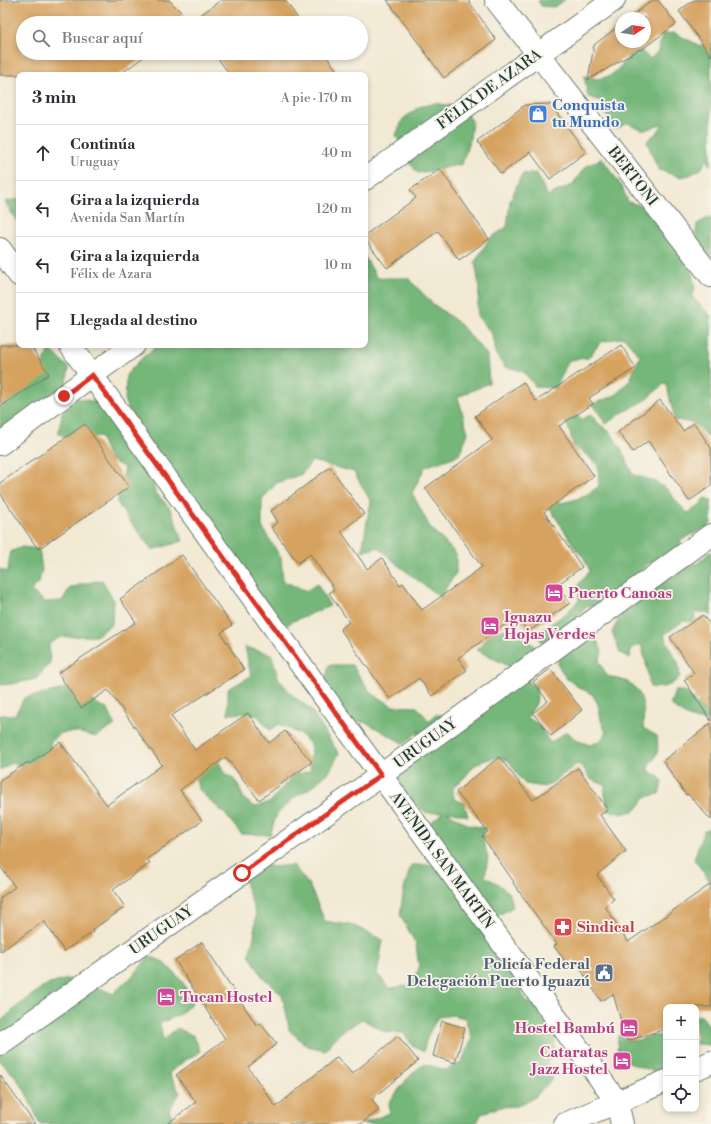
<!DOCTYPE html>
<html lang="es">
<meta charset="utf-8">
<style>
body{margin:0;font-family:"Libre Bodoni",serif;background:#f2f2f3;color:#2b2b33}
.controls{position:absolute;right:12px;bottom:12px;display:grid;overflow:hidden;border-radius:8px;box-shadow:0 2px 6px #0003}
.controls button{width:36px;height:36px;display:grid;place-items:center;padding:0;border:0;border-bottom:1px solid #e1e1e2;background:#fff;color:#2b2b33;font:20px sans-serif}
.compass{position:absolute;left:615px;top:12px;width:36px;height:36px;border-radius:50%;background:#fff;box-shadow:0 2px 6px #0003;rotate:78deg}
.stop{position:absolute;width:12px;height:12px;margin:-9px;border:3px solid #d93025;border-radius:50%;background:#fff}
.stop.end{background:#d93025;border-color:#fff;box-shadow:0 1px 4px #0008}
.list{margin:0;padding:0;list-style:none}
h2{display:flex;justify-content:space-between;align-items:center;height:52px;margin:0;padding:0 16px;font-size:17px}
h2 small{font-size:13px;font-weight:400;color:#7c7c81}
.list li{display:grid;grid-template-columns:26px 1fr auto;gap:12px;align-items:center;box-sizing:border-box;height:56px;padding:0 16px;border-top:1px solid #e1e1e2}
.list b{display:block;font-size:15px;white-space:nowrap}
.list p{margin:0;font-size:13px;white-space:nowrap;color:#7c7c81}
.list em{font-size:13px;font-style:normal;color:#7c7c81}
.icon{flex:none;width:22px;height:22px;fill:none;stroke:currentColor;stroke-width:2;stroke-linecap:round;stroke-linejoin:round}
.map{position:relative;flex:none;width:711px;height:1124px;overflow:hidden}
.search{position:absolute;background:#fff;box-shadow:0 2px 6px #0003;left:16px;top:16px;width:352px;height:44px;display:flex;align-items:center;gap:10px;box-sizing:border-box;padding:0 14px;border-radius:22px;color:#7c7c81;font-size:15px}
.panel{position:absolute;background:#fff;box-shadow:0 2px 6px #0003;left:16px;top:72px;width:352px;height:276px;border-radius:8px}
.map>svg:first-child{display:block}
.forest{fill:#74b679;stroke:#4a7a56}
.building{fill:#d6a25e}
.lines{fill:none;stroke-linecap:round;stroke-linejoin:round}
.minor-casing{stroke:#69796c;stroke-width:24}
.major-casing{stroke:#69796c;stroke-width:24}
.minor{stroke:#fff;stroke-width:22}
.major{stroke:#fff;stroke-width:22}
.route{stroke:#d93025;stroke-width:5}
.labels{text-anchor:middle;stroke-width:3.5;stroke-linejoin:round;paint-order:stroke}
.street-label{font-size:15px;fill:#1f3d34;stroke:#f7f3e8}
.shop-label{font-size:15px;font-weight:bold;fill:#366cbe;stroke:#f7f3e8;text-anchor:start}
.hotel-label{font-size:15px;font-weight:bold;fill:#b23c85;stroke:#f7f3e8;text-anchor:start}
.health-label{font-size:15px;font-weight:bold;fill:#be3a42;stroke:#f7f3e8;text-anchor:start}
.service-label{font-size:15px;font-weight:bold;fill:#4e5e75;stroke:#f7f3e8;text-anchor:end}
</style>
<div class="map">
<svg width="711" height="1124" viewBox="0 0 711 1124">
<rect width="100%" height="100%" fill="#f7f3e8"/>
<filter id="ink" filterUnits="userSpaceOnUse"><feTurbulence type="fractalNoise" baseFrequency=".025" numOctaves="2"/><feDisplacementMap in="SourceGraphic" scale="8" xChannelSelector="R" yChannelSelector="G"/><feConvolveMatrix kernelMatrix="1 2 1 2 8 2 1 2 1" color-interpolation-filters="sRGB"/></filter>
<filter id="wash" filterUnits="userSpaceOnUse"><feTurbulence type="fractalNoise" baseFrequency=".012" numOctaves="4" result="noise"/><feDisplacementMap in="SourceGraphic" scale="16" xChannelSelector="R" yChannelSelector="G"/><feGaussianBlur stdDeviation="0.9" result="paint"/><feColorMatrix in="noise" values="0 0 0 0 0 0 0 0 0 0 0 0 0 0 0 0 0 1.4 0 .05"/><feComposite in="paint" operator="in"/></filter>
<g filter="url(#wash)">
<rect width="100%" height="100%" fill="#f2e9d3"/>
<path class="forest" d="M538 0H565L554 7 541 6Z
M675 33 700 46 711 40V165L706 160 702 168 690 175 680 177 659 170 656 164 647 142 650 138 658 132 663 123C645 130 646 133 628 123L615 129 606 115 599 100 588 97 584 76 597 79 610 76 620 67 629 56 641 50 650 59 658 51 662 34Z
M436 103 463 108 472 121 470 138 462 164 440 169 418 173 407 160 396 135 403 119 419 107Z
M602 158 622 187 628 202 659 210 686 244 695 288 692 297 711 316V440L694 423 675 420 666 382 646 400 620 414 606 424 593 404 616 395 630 380 640 356 624 337 601 342 588 358 569 360 556 388 536 387 523 371 505 367 495 353 492 334 477 316 479 291 478 279 475 262 489 239 507 227 510 201 522 174 537 173 547 196 572 185 585 167Z
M19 199V225L5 202Z
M710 217H711V276L695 241 697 224Z
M365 257 377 278H408L432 303 459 323 487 355 489 383 458 397 468 433 459 455 425 467 412 493 430 527 456 554V573L440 597 399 566 378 547 362 552 367 521 371 502 354 472 312 461 302 474 277 483 262 499V527L281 558 283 581 306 591 317 584 330 606 293 621 277 632 223 542 212 517 181 499 125 403 126 375 142 358 158 345H365Z
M49 348 69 368 64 396 0 435V387L41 372Z
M76 398 102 403 119 430 124 454 148 467 155 492 170 508 183 541 152 550 126 516 117 502 125 468 110 460 100 436 78 439 58 434 62 414Z
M569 407 582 420 591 414 599 424 611 433 622 451 633 475 652 480 667 489 678 503 688 513 700 505 704 498 711 500V523L709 526 681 540 676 561 648 563 639 573 628 596 604 604 587 606 548 653 537 634 565 614 579 600V584L590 571 584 558 576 549 547 504 551 487 560 503C577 500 585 497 599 486L598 466 588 456 574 446 568 427 560 412Z
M22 547 39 549 42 570 39 582 31 591 45 602 62 601 69 589 82 584 102 580 113 599 112 624 96 636 61 637 49 644 50 663 36 679 12 684 0 685V569L8 572 10 552Z
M711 551V617L707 612 696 613 693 622 683 621 664 635 672 653 678 662 680 676C672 687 663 688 650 687L646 663 641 644 631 649 630 658 620 653 612 632 621 615 642 599 656 575 683 566 697 564Z
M505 629 530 641 543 657 528 682 536 686C538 704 537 703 527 717L539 725 550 743 559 737 567 731 576 740 590 745 600 741 606 733 601 720 598 704 592 694 578 687 566 678 558 665 559 653 576 642 595 637 602 651 599 661 607 676C614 678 626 680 631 684 645 695 644 712 643 728L657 736C658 750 660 755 648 765L650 772 657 775 663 781 659 794 646 797 636 810 622 814 608 810 605 796V785L590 779 583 767 577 764 553 782 544 787 525 784 520 778 509 761 499 757 485 760 475 765 463 779 453 787 454 799 464 803 468 816 454 812H447L469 825 485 828 482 837 488 857 485 877 497 883 508 892 513 907 492 919 516 974 524 999 544 1013 555 1031V1052L547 1063 553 1078 535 1097 517 1106 501 1107 482 1113 476 1124H361L390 1113 389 1102 408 1078 423 1064 446 1070 461 1063 472 1038 465 1018 453 1015 438 1017 428 1035 423 1052 411 1044 404 1033 385 1032 362 1019 341 1032 325 1050 307 1046 289 1030 287 1015 282 995 262 976 249 954 254 937 256 915 242 873 250 860 273 867 293 865 309 885 325 921 354 926 383 940 377 974 390 988 409 985 419 969 416 944 400 915 404 889 411 865H431L446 857 430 843 431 822 444 812 427 813 405 796 398 779V762L415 742 420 730 404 744 367 723 341 719 322 694 329 665H352L371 693 393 706 417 707 429 721 435 715H463L514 678 510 667 477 650 491 634Z
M245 647 271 654 279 679 292 695 310 709 339 754 329 772 312 787 295 797 277 814 270 835 241 834 225 814 207 798 198 788 193 766 217 759 225 773 236 781 244 799 254 807 271 802 275 796 294 775 310 771 311 745 300 734 279 724 270 730 258 716 248 713 228 714V689L251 676Z
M68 688 87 698 108 710 115 725 96 737 77 732 60 733 50 743 52 755 34 771 11 763 0 770V715H15L24 698Z
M675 691H685L697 704 711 695V719C697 724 680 714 670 704Z
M711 828V883L694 859 704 830Z
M149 956 164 962 182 981 193 1002 179 1015 160 1023 163 1040 177 1028 194 1036 200 1052 184 1061 169 1073 180 1093 169 1110 176 1124H40L25 1091 15 1076 0 1062V1022L21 1003 46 985 68 979 87 982 113 994 121 986 135 974Z
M696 1016H702L708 1025H711V1045L696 1044Z
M621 1034 627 1041 639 1040 653 1036 666 1035V1068L656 1072 637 1066 617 1056 618 1036Z"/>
<g id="blocks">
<path class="building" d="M0 0H169L191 22 190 23H23V53H149L119 75H0Z
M221 0H285L301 23H192L191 22Z
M387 0H468L496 40 444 78Z
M653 0H658L676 24 641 50 640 49 588 80 594 45 621 24V42H645V18H629Z
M694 0H711V56L679 11Z
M214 53H324L340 75H230Z
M550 104 586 152 550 179 530 152 501 174 477 142 525 105Z
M440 169 489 239 459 260 438 231 387 268 365 239V235L416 198 410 190Z
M0 345H30L49 374 0 407Z
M621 345 636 368 589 398 593 404 559 426 594 476 544 512 582 567 557 585 570 603 528 632 517 616 458 658 467 670 432 696 419 678 390 699 340 629 349 622 329 593 334 589 310 554 298 563 271 527 278 522 271 511 330 467 364 514 341 531 367 569 382 558 400 585 403 583 422 610 482 567 425 488 492 440 475 416 523 382 536 401Z
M660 400 683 431 694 423 711 448V486L689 501 648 441 633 452 618 432Z
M85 424 129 487 38 549 0 493V483Z
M182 555 232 625 221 633 244 670 171 716 195 750 248 713 269 743 285 731 312 762 259 800 226 757 180 790 202 821 147 859 150 863 113 890 125 907 92 930 93 932 64 951 44 921 0 952V898L15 887 0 866V780L28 762 29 764 60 742 107 805 162 765 108 690 81 708 58 673 136 622 120 599Z
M703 615 711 626V721L684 680 694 673 670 637Z
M550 669 582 710 551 736 533 713 548 701 533 682Z
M711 723V820L688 794 686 795 663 761Z
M499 757 533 800 578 768 608 810 600 815 626 851 597 875 614 899 605 906 628 942 711 884V1007H666V1029L627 1041 613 994 601 1001 574 959 567 964 554 946 557 944 513 883 514 882 482 836 488 832 456 792Z
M202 942 257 1026 260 1023 277 1044 248 1067 276 1107 337 1057 352 1074 398 1036 418 1061 372 1099 379 1110 361 1124H167L196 1102 176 1075 225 1039 175 960Z
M442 1021 465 1028 455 1063 433 1056Z
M0 1075 35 1124H0Z"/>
</g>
</g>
<g filter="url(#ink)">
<use href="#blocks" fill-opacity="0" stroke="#69796c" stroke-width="1"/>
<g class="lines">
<defs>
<path id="minor" d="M496 0 711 276
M365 179 614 0
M0 444 92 375 134 345
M0 1044 381 775 711 535
M696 1069 711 1062
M622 1124 617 1102 666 1081"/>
<path id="major" d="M0 249 19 275
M70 345 617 1102 565 1124"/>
</defs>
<use href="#minor" class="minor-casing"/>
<use href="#major" class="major-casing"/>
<use href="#minor" class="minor"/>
<use href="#major" class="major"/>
</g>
</g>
<g class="lines" filter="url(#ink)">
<path class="route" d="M64 396 92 375 381 775 242 873"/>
</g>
<defs>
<symbol id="shop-square" viewBox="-11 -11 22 22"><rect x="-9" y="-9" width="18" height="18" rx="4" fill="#3f7fe0" stroke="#f7f3e8"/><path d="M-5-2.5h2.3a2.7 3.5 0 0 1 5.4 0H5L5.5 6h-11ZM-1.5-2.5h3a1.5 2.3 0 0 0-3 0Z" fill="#fff"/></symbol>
<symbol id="hotel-square" viewBox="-11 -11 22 22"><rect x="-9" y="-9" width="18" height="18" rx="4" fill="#d1479c" stroke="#f7f3e8"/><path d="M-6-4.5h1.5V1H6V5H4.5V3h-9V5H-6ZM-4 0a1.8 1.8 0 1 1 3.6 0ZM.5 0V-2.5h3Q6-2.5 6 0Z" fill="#fff"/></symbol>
<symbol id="pharmacy-square" viewBox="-11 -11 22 22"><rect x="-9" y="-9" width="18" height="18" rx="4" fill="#e0444e" stroke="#f7f3e8"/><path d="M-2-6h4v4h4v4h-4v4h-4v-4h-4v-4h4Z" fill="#fff"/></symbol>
<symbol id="civic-square" viewBox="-11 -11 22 22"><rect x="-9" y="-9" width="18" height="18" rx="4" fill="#5c6f8a" stroke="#f7f3e8"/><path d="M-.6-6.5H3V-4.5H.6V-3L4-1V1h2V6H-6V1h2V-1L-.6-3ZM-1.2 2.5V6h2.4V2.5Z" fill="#fff"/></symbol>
</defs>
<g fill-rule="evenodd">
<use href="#shop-square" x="527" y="103" width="22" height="22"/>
<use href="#hotel-square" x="543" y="582" width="22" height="22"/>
<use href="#hotel-square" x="479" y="615" width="22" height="22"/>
<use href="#pharmacy-square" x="552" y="916" width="22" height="22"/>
<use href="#civic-square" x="593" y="962" width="22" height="22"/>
<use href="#hotel-square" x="155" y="986" width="22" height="22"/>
<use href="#hotel-square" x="618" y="1017" width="22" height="22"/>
<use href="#hotel-square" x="611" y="1050" width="22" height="22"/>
</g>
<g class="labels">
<g class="street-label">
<text transform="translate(489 89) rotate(-36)" y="5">FÉLIX DE AZARA</text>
<text transform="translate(633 176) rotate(52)" y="5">BERTONI</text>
<text transform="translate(425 743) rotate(-36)" y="5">URUGUAY</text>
<text transform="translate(442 860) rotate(54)" y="5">AVENIDA SAN MARTÍN</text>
<text transform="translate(161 930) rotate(-35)" y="5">URUGUAY</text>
</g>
<g class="shop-label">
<text x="552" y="110">Conquista<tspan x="552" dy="17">tu Mundo</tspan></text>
</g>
<g class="hotel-label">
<text x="568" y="598">Puerto Canoas</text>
<text x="504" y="622">Iguazu<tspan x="504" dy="17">Hojas Verdes</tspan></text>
<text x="180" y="1002">Tucan Hostel</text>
<text x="615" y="1033" text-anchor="end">Hostel Bambú</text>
<text x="608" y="1057" text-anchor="end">Cataratas<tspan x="608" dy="17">Jazz Hostel</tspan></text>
</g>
<g class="health-label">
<text x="577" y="932">Sindical</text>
</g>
<g class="service-label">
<text x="590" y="969">Policía Federal<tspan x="590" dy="17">Delegación Puerto Iguazú</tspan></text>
</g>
</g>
</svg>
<div class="controls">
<button>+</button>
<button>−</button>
<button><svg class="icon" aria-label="locate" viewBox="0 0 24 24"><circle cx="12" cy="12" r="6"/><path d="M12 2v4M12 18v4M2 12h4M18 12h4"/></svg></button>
</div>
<svg class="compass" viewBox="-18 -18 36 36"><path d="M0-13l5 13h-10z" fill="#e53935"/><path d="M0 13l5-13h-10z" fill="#7c7c81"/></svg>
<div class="stop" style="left:242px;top:873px"></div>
<div class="stop end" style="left:64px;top:396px"></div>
<div class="search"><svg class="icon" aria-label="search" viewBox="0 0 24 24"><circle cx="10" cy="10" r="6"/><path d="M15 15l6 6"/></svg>Buscar aquí</div>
<section class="panel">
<h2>3 min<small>A pie · 170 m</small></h2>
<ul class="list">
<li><svg class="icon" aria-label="ahead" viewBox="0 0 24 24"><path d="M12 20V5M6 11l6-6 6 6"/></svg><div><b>Continúa</b><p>Uruguay</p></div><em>40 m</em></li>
<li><svg class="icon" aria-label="left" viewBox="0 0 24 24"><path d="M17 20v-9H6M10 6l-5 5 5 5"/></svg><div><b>Gira a la izquierda</b><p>Avenida San Martín</p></div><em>120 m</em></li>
<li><svg class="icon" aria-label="left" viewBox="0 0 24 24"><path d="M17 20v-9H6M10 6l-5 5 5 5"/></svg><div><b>Gira a la izquierda</b><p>Félix de Azara</p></div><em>10 m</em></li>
<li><svg class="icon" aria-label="arrive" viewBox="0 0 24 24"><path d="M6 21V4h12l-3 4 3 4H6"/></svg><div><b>Llegada al destino</b></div></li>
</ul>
</section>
</div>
